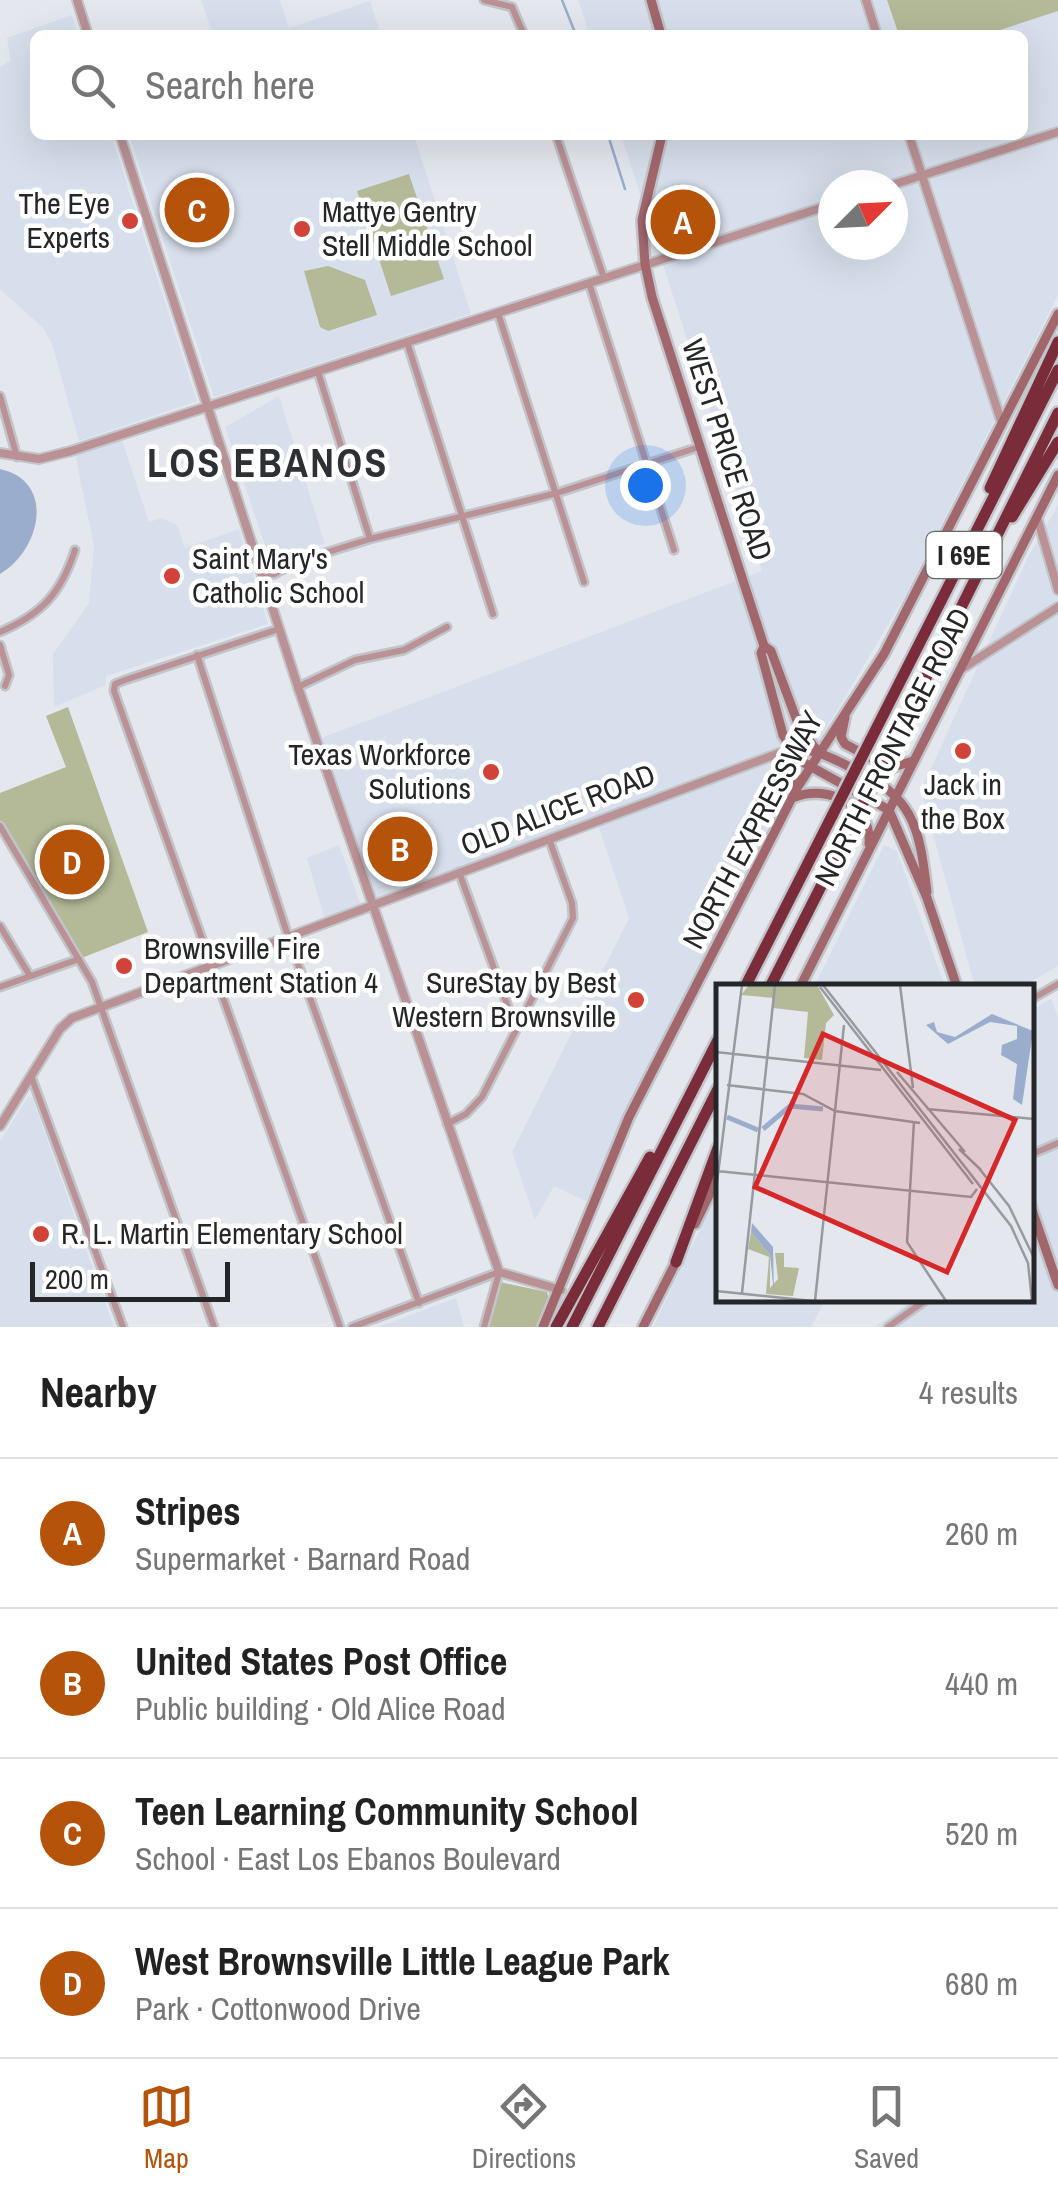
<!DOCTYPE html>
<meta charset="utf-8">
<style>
body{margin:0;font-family:"Archivo Narrow",sans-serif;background:#f2f2f2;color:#222}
.compass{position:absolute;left:818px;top:170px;width:90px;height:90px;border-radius:50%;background:#fff;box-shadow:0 10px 40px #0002;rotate:66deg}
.scale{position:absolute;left:30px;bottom:25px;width:200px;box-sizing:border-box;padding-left:10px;border:5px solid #242628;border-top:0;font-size:28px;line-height:35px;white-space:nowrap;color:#242628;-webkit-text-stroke:8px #fff;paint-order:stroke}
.you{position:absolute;left:645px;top:485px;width:35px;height:35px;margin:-25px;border:8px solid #fff;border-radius:50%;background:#1a73e8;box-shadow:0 0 0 15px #1a73e833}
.badge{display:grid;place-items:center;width:65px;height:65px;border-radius:50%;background:#b45309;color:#fff;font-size:32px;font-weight:700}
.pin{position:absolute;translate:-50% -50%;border:5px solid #fff;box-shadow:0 2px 10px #0006}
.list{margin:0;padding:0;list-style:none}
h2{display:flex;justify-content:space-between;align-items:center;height:130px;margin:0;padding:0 40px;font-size:42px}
h2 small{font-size:32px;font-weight:400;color:#767676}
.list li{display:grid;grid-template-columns:65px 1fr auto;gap:30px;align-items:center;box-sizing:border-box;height:150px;padding:0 40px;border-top:2px solid #e0e0e0}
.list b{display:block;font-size:38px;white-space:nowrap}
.list p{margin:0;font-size:32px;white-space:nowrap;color:#767676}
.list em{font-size:32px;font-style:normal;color:#767676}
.icon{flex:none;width:55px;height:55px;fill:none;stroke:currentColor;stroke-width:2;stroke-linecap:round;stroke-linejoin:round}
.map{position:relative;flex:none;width:1058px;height:1327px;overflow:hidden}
.search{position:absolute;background:#fff;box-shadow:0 10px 40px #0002;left:30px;right:30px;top:30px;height:110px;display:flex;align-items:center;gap:25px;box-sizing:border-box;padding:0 35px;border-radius:15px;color:#767676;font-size:38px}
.sheet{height:730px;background:#fff}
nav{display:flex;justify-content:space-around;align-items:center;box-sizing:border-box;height:140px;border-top:2px solid #e0e0e0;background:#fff;font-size:28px;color:#767676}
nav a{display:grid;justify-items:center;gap:5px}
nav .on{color:#b45309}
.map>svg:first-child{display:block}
.built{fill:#d7dfec;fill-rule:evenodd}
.green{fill:#b4b998}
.water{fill:#9aadcc}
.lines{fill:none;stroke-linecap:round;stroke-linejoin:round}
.stream{stroke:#9aadcc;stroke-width:2.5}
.minor-casing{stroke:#c1c5ca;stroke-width:11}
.tertiary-casing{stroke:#c1c5ca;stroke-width:12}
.secondary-casing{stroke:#c1c5ca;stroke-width:14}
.motorway-casing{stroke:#c1c5ca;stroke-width:16}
.minor{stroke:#ba9195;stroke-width:6}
.tertiary{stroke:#ba9195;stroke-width:8}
.secondary{stroke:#a1676d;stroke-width:9}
.motorway{stroke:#7b2c3a;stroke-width:11}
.motorway-bridge-casing{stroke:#c1c5ca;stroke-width:16;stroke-linecap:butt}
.motorway-bridge{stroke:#7b2c3a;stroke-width:11}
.poi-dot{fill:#d14339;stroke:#fff;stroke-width:4}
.labels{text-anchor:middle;stroke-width:9;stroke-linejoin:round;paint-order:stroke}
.shield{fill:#fff;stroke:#666768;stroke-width:2.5}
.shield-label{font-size:28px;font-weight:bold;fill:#242628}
.poi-label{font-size:30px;fill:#242628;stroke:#fff;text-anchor:start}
.street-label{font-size:30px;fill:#242628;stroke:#fff}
.district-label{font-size:40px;font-weight:bold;letter-spacing:2.5px;fill:#2d3035;stroke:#fff}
.inset-river{fill:none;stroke:#9aadcc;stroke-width:5}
.inset-road{fill:none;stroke:#979a9f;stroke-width:2.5}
.view{fill:#d62828;fill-opacity:0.15;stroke:#d62828;stroke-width:5}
.inset-edge{fill:none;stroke:#242628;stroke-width:5}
</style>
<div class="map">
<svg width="1058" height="1327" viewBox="0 0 1058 1327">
<rect width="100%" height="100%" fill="#e4e8ee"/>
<path class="built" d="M201 0H280L289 28 370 1 381 35H213Z
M578 0H887L899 35H590Z
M1058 11V295L905 596 789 791 586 1201 554 1186 535 1220 512 1152 629 918 595 816 374 898 321 738 762 571 621 135H1023V35H985ZM833 185H893V245H833Z
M72 15 78 35H35V135H111L197 401 79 441 52 344 43 328 0 289V67L10 61 7 38Z
M129 135H414L471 314 214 397Z
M279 396 325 544 270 560 225 427Z
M122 440 149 522 161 518 177 525 185 548 239 529 268 624 106 676V685L54 707 53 654 89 603 94 546 75 454Z
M1058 505V966L1021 987H975L921 790 1027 559Z
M339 845 361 905 324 917 307 858Z
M884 845 897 851 945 987H814Z
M1051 999 1058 1017V1327H875L912 1300H1030L1031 1010Z
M28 1097H32L114 1327H0V1141Z
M718 1192V1300H825L811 1327H653Z
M456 1298 464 1327H378Z"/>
<path class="green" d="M887 0H1058V11L985 35H899Z
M409 174 444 279 391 296 357 191Z
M328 266 365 280 377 315 328 331 320 327 304 271Z
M68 707 148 932 79 959 0 826V793L66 767 46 716Z
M500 1282 547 1292 550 1304 538 1327H489Z"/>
<path class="water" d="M0 469C56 481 41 550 0 574Z"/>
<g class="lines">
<path class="stream" d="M562 0 576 35
M608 135 625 189"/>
<defs>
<path id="minor" d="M484 0 512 7 524 35
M556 135 604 278
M589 283 674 550
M498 313 584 582
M407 342 493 614
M318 372 370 539
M0 396 17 457
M267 571 271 563 289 558 299 561
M261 573 274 574 299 561 370 539 557 493 699 447
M279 629 125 680 115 684 114 691 340 1327
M0 632C42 614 61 593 75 550
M0 645 9 675 5 686
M197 655 288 936 419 1303
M298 687 355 660 404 650 447 627
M0 826 92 982 214 1327
M459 872 516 1029
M0 926 30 976
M0 987 79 959
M1030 1000 1058 984
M31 1076 123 1327
M447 1124 466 1114 482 1097 573 918 572 903 549 839
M1030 1155 1058 1143
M352 1327 499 1272
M484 1327 499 1273
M888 1327 926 1300"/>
<path id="tertiary" d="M77 0 88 35
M866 0 877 35
M120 135 298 687 499 1272 561 1290
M909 135 1002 424
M892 185 1058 132
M0 453 39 459 71 451 833 204
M1037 517 1058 590
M960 670 1058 607
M0 1126 60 1029 72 1018 790 749"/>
<path id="secondary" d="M651 0 661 35
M662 135 642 220 645 264 652 297 764 646 761 653 783 735 799 760 889 810 927 898 957 987
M764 646 771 651 800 729 817 750
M845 717 841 737 845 744 890 768 913 761
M790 749C813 748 830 757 850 767 914 797 919 825 927 892
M791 751 797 788
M795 797C828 784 873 806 869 844
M800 987 1058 475
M1030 1204 1058 1285
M695 1224 718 1177
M543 1327 629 1117 797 788 884 654 1058 314
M643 1327 677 1260"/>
<path id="motorway" d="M990 488 1058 342
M1012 517 1058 442
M870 741 1058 370
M889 752 1058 413
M745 987 833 814
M770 987 852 825
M676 1262 718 1148
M556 1327 650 1157
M572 1327 718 1040
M598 1327 718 1089"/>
</defs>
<use href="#minor" class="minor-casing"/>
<use href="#tertiary" class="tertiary-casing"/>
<use href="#secondary" class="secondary-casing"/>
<use href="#motorway" class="motorway-casing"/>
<use href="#minor" class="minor"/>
<use href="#tertiary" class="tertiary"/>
<use href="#secondary" class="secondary"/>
<use href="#motorway" class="motorway"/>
<defs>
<path id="motorway-bridge" d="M833 814 870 741
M852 825 889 752"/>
</defs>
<use href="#motorway-bridge" class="motorway-bridge-casing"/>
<use href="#motorway-bridge" class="motorway-bridge"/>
</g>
<g class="poi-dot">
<circle cx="130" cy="221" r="10"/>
<circle cx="302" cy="229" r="10"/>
<circle cx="172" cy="576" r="10"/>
<circle cx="963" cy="751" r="10"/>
<circle cx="491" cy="772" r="10"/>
<circle cx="124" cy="966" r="10"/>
<circle cx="636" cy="1000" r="10"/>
<circle cx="41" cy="1234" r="10"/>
</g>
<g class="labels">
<rect class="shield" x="926.5" y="532" width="75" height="46" rx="8"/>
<g class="shield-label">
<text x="964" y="565">I 69E</text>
</g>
<g class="poi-label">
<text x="110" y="214" text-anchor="end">The Eye<tspan x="110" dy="34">Experts</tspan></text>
<text x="322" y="222">Mattye Gentry<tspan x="322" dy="34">Stell Middle School</tspan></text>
<text x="192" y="569">Saint Mary's<tspan x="192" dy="34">Catholic School</tspan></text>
<text x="471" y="765" text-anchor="end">Texas Workforce<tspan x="471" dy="34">Solutions</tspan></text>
<text x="963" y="795" text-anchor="middle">Jack in<tspan x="963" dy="34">the Box</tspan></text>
<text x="144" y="959">Brownsville Fire<tspan x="144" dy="34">Department Station 4</tspan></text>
<text x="616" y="993" text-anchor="end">SureStay by Best<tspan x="616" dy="34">Western Brownsville</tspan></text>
<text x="61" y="1244">R. L. Martin Elementary School</text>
</g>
<g class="street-label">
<text transform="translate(727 450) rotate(72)" y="10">WEST PRICE ROAD</text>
<text transform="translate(893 747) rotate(-63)" y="10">NORTH FRONTAGE ROAD</text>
<text transform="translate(558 810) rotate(-21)" y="10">OLD ALICE ROAD</text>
<text transform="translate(753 830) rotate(-62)" y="10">NORTH EXPRESSWAY</text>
</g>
<g class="district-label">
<text x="268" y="477">LOS EBANOS</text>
</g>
</g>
<g transform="translate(716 984)">
<rect width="318" height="318" fill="#e4e8ee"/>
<path d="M33 1H101L118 31 110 39 106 76 88 74 92 28 57 24 58 14 25 11ZM35 248 54 271V304L62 295 59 269H68V283L83 284 77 312 50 310 53 273 32 265Z" fill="#b4b998"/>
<path d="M276 30 317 47 306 121 297 115 301 80 285 71 286 61 301 55V42L274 38 232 60 210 41 218 38 221 48 239 53ZM36 239 57 263 58 309 54 271 35 248Z" fill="#9aadcc"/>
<path class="inset-river" d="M11 133 42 146M47 145 74 122 107 125"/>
<path class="inset-road" d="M107 1 295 242 312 279 316 317M184 1 197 104M104 3 257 200M0 68 165 86M181 88 249 168M11 101 87 110 119 127 204 139M211 125 318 135M198 137 191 258 230 317M243 165 265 186M262 183 293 222 318 274M1 187 255 213 261 205M0 206 26 1M0 307 97 317M26 309 59 1M99 317 128 41"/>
<path class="view" d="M107 50 299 136 231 288 39 203Z"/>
<rect width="318" height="318" class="inset-edge"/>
</g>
</svg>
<svg class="compass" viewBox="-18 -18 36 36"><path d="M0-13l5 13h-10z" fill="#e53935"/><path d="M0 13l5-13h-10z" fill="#767676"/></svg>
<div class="scale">200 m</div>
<div class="you"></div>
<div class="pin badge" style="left:683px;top:222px">A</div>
<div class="pin badge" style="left:400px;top:849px">B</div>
<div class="pin badge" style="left:197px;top:210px">C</div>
<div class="pin badge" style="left:72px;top:862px">D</div>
<div class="search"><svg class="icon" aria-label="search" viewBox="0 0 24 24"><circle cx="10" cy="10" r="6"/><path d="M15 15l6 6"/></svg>Search here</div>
</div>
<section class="sheet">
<h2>Nearby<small>4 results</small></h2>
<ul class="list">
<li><span class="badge">A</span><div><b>Stripes</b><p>Supermarket · Barnard Road</p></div><em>260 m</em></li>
<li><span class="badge">B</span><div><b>United States Post Office</b><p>Public building · Old Alice Road</p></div><em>440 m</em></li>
<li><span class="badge">C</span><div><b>Teen Learning Community School</b><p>School · East Los Ebanos Boulevard</p></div><em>520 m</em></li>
<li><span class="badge">D</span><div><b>West Brownsville Little League Park</b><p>Park · Cottonwood Drive</p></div><em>680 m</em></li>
</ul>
</section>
<nav>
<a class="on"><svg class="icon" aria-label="map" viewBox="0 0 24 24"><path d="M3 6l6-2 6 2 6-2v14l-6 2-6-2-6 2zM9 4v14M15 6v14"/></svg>Map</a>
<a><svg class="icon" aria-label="directions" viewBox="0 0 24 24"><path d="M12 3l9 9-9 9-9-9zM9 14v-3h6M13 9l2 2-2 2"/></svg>Directions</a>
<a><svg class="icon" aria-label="saved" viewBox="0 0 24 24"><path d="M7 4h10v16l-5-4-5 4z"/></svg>Saved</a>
</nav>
